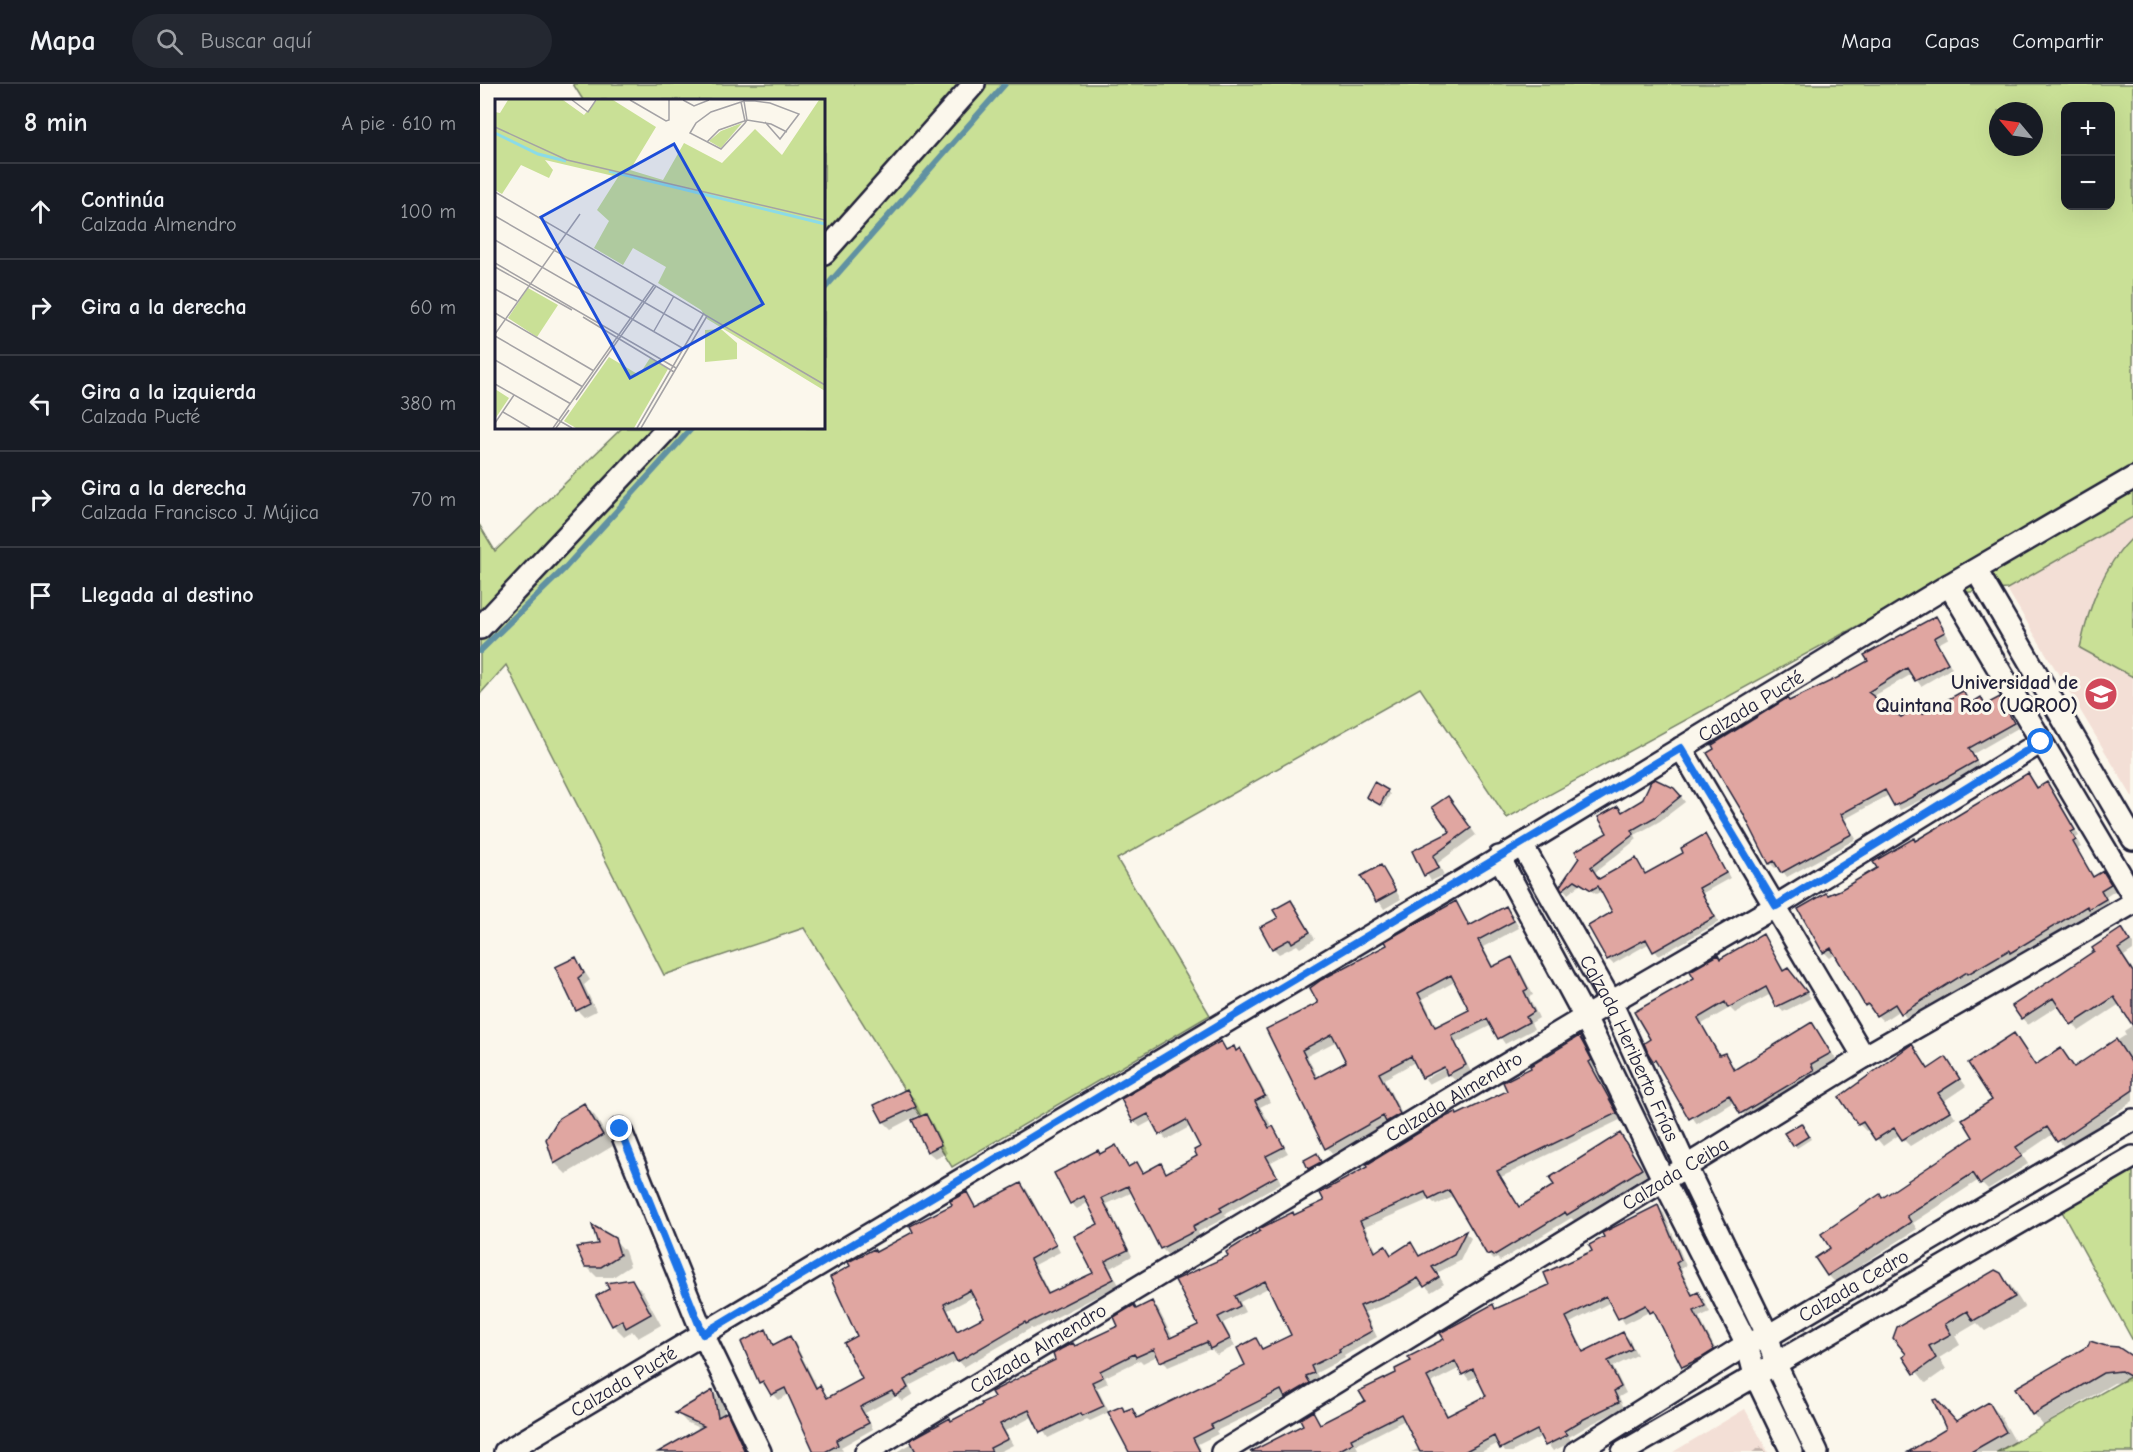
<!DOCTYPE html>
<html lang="es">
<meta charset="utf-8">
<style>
body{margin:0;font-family:"Comic Neue",sans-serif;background:#242831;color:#f1f3f6}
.controls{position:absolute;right:18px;top:18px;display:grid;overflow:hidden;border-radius:12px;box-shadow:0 6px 24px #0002}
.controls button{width:54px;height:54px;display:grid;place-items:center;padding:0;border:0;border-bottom:2px solid #363941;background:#171b24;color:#f1f3f6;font:30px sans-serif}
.compass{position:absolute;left:1509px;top:18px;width:54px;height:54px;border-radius:50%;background:#171b24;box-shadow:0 6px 24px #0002;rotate:299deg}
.stop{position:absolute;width:18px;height:18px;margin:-14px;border:4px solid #1a73e8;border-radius:50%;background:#fff}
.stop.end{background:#1a73e8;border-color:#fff;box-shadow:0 2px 6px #0008}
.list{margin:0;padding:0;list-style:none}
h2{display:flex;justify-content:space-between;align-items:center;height:78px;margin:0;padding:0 24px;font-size:26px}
h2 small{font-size:20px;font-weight:400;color:#9ea1a6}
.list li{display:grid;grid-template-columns:39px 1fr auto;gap:18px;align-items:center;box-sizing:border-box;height:96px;padding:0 24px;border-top:2px solid #363941}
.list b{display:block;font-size:22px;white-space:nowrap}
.list p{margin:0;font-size:20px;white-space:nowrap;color:#9ea1a6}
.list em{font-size:20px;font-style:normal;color:#9ea1a6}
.icon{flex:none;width:33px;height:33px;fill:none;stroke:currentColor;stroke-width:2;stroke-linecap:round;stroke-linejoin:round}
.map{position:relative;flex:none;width:1653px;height:1368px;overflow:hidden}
header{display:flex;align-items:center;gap:36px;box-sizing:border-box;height:84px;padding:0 30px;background:#171b24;border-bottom:2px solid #363941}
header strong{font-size:28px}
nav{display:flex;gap:33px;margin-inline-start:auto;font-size:21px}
.search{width:420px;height:54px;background:#242831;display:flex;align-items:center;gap:15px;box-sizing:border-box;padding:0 21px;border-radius:33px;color:#9ea1a6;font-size:22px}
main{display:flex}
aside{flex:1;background:#171b24}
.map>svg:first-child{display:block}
.built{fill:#f3dfd6}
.green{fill:#c9e096;stroke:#768168;stroke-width:1.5;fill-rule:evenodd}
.shadow{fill:#0003;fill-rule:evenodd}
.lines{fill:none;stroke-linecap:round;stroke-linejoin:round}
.stream{stroke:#6191a2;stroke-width:6}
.building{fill:#e0a6a1;stroke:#22223b;stroke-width:1.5;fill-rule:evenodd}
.minor-casing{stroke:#22223b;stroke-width:26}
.minor{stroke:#fbf7ec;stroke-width:21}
.route{stroke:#1a73e8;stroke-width:8}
.labels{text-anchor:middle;stroke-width:6;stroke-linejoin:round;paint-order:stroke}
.poi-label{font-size:20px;font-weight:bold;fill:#22223b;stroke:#fbf7ec;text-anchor:end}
.street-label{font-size:20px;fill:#22223b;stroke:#fbf7ec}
.inset-river{fill:none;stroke:#8bdbe7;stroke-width:3}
.inset-road{fill:none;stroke:#a4a2a5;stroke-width:1.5}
.view{fill:#1d4ed8;fill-opacity:0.15;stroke:#1d4ed8;stroke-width:3}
.inset-edge{fill:none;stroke:#22223b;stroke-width:3}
</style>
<header>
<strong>Mapa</strong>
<div class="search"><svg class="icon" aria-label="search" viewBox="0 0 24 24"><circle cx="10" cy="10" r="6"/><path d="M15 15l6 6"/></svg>Buscar aquí</div>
<nav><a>Mapa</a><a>Capas</a><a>Compartir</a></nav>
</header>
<main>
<aside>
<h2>8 min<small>A pie · 610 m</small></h2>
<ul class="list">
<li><svg class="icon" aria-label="ahead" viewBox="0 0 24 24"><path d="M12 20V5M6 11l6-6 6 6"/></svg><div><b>Continúa</b><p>Calzada Almendro</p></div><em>100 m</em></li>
<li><svg class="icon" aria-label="right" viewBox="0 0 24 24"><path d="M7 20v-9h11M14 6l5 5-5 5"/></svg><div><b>Gira a la derecha</b></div><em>60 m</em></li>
<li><svg class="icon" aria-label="left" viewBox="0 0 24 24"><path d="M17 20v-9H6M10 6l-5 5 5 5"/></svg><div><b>Gira a la izquierda</b><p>Calzada Pucté</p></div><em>380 m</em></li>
<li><svg class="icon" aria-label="right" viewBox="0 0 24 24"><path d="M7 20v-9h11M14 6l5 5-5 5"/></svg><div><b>Gira a la derecha</b><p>Calzada Francisco J. Mújica</p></div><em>70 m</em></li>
<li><svg class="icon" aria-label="arrive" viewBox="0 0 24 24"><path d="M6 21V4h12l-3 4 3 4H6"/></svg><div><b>Llegada al destino</b></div></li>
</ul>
</aside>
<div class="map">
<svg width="1653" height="1368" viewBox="0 0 1653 1368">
<rect width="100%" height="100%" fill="#fbf7ec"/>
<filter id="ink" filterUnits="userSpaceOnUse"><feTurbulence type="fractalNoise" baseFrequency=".0167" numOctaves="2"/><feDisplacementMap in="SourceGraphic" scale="12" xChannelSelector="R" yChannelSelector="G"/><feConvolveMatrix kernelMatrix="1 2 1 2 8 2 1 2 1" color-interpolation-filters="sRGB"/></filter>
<g filter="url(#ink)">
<path class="built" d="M1653 433V714L1527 505Z
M1265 1325 1288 1368H1193Z"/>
<path class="green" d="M93 0H1653V433L1527 505 1430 513 1027 734 940 604 637 775 730 931 472 1083 324 844 184 891 26 581 0 610V442L15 467 142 344H344V16H103ZM1586 22H1630V122H1586ZM1518 27H1554V63H1518Z
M1653 453V593L1600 564C1609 523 1622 483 1653 453Z
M1653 1079V1257L1579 1122Z
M1653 1291V1368H1517Z"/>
<path class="shadow" d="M1456 533 1469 554 1458 560 1472 584 1441 602 1432 590 1392 613 1421 635 1443 631 1482 609 1491 621 1501 615 1507 622 1520 615 1538 644 1493 670 1500 682 1441 716 1420 726 1409 711 1365 735 1376 755 1307 793 1299 782 1295 784 1290 779 1309 618 1390 577Z
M1548 690 1559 704 1567 700 1573 706 1599 752 1596 754 1601 763 1597 765 1615 794 1623 789 1636 806 1626 813 1631 822 1616 830 1613 827 1537 874 1535 872 1496 895 1494 894 1428 936 1420 926 1403 937 1386 921 1356 870 1350 874 1344 868 1348 813 1399 784 1435 758Z
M895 700 910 710 903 723 891 716Z
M1199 710 1205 718 1180 737 1155 751 1157 755 1114 789 1120 797 1156 776 1166 791 1205 769 1225 752 1250 794 1223 809 1239 838 1179 872 1170 859 1133 880 1128 875 1134 829 1122 807 1116 810 1100 800 1088 810 1082 803 1129 749 1138 724 1143 729Z
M974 720 996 751 958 779 964 791 951 797 934 768 972 748Z
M901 783 921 815 904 825 883 793Z
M811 817 835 855 820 864 817 861 799 870 793 864 800 834Z
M976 819 991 842 1026 824 1032 830 1039 844 1003 863 1014 884 1031 874 1037 880 1053 911 1049 913 1059 934 1051 939 1054 945 1025 960 1012 941 976 959 991 988 975 996 968 990 949 1000 945 995 971 981 969 978 943 993 935 978 904 995 925 1036 914 1043 909 1038 852 1070 847 1064 788 945 840 920 909 862ZM976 897 991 926 957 944 943 915ZM857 957 868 979 838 994 827 972Z
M1641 846 1653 860V866L1644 872 1653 886V940L1640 920 1599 947 1579 921 1548 941 1542 934Z
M1282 852 1305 887 1308 886 1314 892 1331 914 1303 928 1291 910 1255 929 1250 924 1222 940 1241 972 1245 971 1256 986 1332 940 1356 975 1336 987 1339 992 1267 1035 1255 1017 1217 1040 1174 976 1172 956 1216 894Z
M96 875 110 896 104 901 116 927 104 933 97 926Z
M1653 941V1017L1585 1064 1573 1050 1542 1071 1548 1080 1508 1105 1499 1096 1433 1139 1437 1145 1355 1198 1348 1191 1338 1175 1352 1165 1400 1112 1403 1115 1496 1054 1514 1016 1534 951 1556 982 1581 966 1595 984 1646 951 1644 947Z
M1099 953 1105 959 1117 983 1114 984 1142 1035 1021 1093 1040 1124 1076 1102 1140 1051 1167 1091 1094 1136 1091 1134 1020 1177 1017 1174 1014 1176 1008 1170 973 1113 956 1121 950 1115 885 1143 897 1168 905 1163 912 1172 930 1160 940 1173 985 1149 991 1154 980 1177 957 1189 964 1200 951 1208 944 1200 921 1214 885 1228 897 1253 864 1272 865 1274 836 1289 839 1295 831 1299 835 1306 812 1319 806 1313 736 1347 738 1350 718 1360 721 1365 714 1368H650L641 1323 646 1328 652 1325 659 1335 767 1282 776 1256 784 1266 813 1251 790 1203 760 1218 765 1228 743 1239 755 1262 737 1271 731 1265 688 1283 679 1271 663 1279 660 1276 625 1293 628 1299 617 1304 629 1328 610 1337 607 1335 568 1354 554 1332 525 1347 533 1361 519 1368H417L455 1346 454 1344 504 1322 596 1264 640 1242 657 1226 672 1219 678 1225 693 1254 720 1241 750 1172 815 1133 846 1118 978 1032 1029 1007 1053 985Z
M740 958 748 967 753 964 766 972 790 1018 780 1023 808 1069 791 1078 801 1099 745 1130 747 1133 718 1148 720 1153 687 1170 681 1164 653 1108 627 1120 652 1172 630 1184 639 1201 553 1245 551 1244 484 1283 478 1276 429 1302 433 1310 422 1317 417 1312 385 1329 393 1345 361 1363 363 1367 336 1368 309 1310 298 1316 281 1298 285 1247 295 1262 309 1254 315 1259 338 1304 340 1303 349 1314 384 1296 379 1252 397 1169 435 1149 487 1110 497 1123 541 1100 547 1106 580 1168 555 1181 570 1211 615 1189 620 1140 609 1118 597 1125 591 1119 576 1089 618 1068 621 1071 636 1063 650 1084 657 1080 664 1090 681 1081 688 1090 719 1073 722 1064 711 1042 686 1056 673 1036 660 1043 654 1037ZM495 1212 506 1234 479 1247 468 1226Z
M1432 962 1450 986 1466 975 1486 1002 1464 1017 1476 1034 1430 1062 1419 1051 1403 1062 1389 1045 1386 1047 1379 1040Z
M427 1007 434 1014 442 1030 435 1033 436 1036 445 1031 452 1038 467 1069 455 1074 448 1068 432 1034 411 1045 404 1038 396 1022Z
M104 1021 115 1032 133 1062 86 1090 75 1079Z
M1324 1043 1331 1055 1317 1064 1314 1061Z
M837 1071 843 1081 833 1088 826 1077Z
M1178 1123 1184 1129 1206 1182 1201 1185 1214 1212 1218 1210 1224 1216 1230 1228 1219 1233 1239 1272 1209 1288 1203 1282 1179 1233 1171 1227 1145 1240 1131 1218 1090 1239 1105 1269 1143 1249 1149 1255 1157 1271 1133 1283 1146 1309 1139 1313 1144 1324 1111 1340 1089 1353 1092 1358 1073 1367 1062 1352 1032 1368H1025L1019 1359 1001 1368H931L940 1364 925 1336 876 1361 878 1365 873 1368H772L825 1342 833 1329 842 1341 887 1318 919 1289 1012 1222 1017 1226 1071 1202 1114 1167ZM980 1284 989 1296 998 1292 1008 1313 969 1333 951 1299Z
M134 1155 145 1167 150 1182 133 1193H117L106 1182 120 1161Z
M1520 1190 1531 1202 1545 1224 1505 1247 1497 1239 1475 1252 1480 1261 1459 1274 1466 1285 1446 1299 1425 1273Z
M152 1197 163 1208 181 1241 158 1254 152 1247 144 1252 133 1241Z
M1653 1274V1297L1634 1299 1563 1341 1553 1330 1537 1305Z
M233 1308 242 1317 245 1331 256 1340 268 1368H189L221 1345 206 1338 198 1329Z
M1509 1320 1520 1331 1536 1359 1520 1368H1432V1363L1437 1364Z
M1281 1363 1286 1368H1272Z"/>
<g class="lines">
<path class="stream" d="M344 205 525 0
M0 567 84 485 212 344"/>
</g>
<path class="building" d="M1456 532 1465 548 1454 554 1468 579 1435 597 1427 584 1388 608 1421 633 1438 624 1442 630 1483 607 1490 620 1501 613 1505 621 1520 613 1534 639 1489 664 1496 677 1436 711 1414 722 1405 706 1361 730 1372 750 1301 789 1294 777 1289 780 1263 729 1227 669 1234 665 1232 661 1307 614 1309 617 1357 594 1388 577 1384 571Z
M1548 689 1557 704 1567 698 1595 746 1591 748 1596 756 1593 758 1613 793 1623 787 1631 800 1621 806 1626 815 1609 825 1607 822 1530 869 1529 866 1488 890 1487 888 1421 930 1415 920 1396 932 1388 920 1385 922 1351 864 1343 869 1318 825 1346 809 1348 811 1360 806 1397 784 1393 778 1434 754 1435 757Z
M1175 695 1194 704 1201 712 1175 733 1152 746 1154 750 1111 783 1119 795 1156 774 1165 790 1203 769 1201 764 1225 750 1246 789 1219 804 1235 833 1173 868 1166 855 1127 876 1108 842 1132 828 1118 802 1111 806 1095 796 1082 806 1080 802 1099 774 1095 767 1127 749 1118 733 1138 722 1142 728 1162 716 1171 697Z
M894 698 908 706 900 721 886 713Z
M968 712 991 744 953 772 959 784 944 792 932 767 970 748 952 723Z
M901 781 916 807 896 818 881 792Z
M811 816 830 848 812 859 810 855 792 865 780 843 798 834 793 826Z
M976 817 989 842 1026 822 1034 837 998 856 1012 883 1032 873 1048 905 1044 907 1054 928 1046 933 1049 938 1018 955 1007 935 972 952 986 981 967 991 964 983 942 994 931 972 899 989 920 1030 906 1038 903 1032 845 1065 786 945 838 919 830 904 841 896 907 861 905 857ZM971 891 989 926 955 943 938 909ZM852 950 866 978 836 994 822 966Z
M1642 844 1650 857 1638 865 1653 888V942L1634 913 1591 941 1573 914 1541 935 1532 922 1614 867 1612 864Z
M1283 850 1303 887 1308 884 1327 908 1296 923 1286 903 1248 924 1245 918 1218 934 1239 971 1245 969 1254 986 1332 938 1351 969 1331 980 1334 986 1260 1030 1249 1011 1209 1035 1175 976 1173 977 1168 969 1164 959 1170 955 1154 928 1214 894 1210 887 1238 871 1240 875Z
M96 873 104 889 98 894 110 920 96 927 75 883Z
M1534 949 1555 981 1581 964 1594 983 1636 955 1653 981V1006L1577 1058 1567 1043 1536 1063 1542 1072 1500 1100 1493 1089 1427 1132 1431 1138 1347 1192 1335 1174 1350 1164 1341 1150 1400 1110 1402 1114 1493 1053 1482 1035 1512 1016 1488 979Z
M1099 952 1112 976 1109 978 1137 1029 1017 1087 1039 1123 1074 1101 1069 1094 1140 1049 1162 1085 1087 1131 1085 1128 1013 1172 1011 1169 1007 1171 969 1106 949 1116 945 1108 880 1137 895 1168 905 1161 911 1171 931 1158 939 1172 986 1147 974 1171 952 1183 959 1193 944 1203 938 1194 914 1208 880 1222 892 1247 859 1265 860 1268 831 1282 834 1289 826 1292 830 1299 808 1312 805 1314 801 1306 731 1341 733 1344 713 1354 720 1368H649L628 1328 642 1322 644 1327 652 1324 657 1334 765 1281 757 1264 776 1254 782 1265 811 1251 785 1197 755 1212 760 1222 738 1233 750 1255 730 1265 727 1258 680 1278 674 1265 656 1273 654 1270 620 1287 623 1293 612 1298 624 1322 602 1332 601 1329 560 1349 549 1326 520 1340 528 1355 510 1364 512 1368H436L430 1356 470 1334 471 1337 502 1321 501 1319 514 1313 511 1308 575 1276 573 1270 581 1265 593 1259 595 1262 638 1242 634 1233 654 1221 656 1225 672 1217 690 1254 718 1241 695 1196 748 1172 746 1168 780 1147 779 1145 813 1128 814 1131 844 1117 840 1109 887 1083 886 1081 961 1035 976 1028 977 1031 1027 1007 1023 998 1051 984 1050 982Z
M741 957 746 966 754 962 756 967 760 964 785 1012 775 1017 789 1044 793 1042 804 1063 786 1072 797 1092 740 1124 742 1127 713 1142 715 1147 680 1165 648 1102 622 1114 648 1166 625 1177 634 1195 546 1240 545 1238 477 1278 473 1270 424 1296 428 1304 415 1312 412 1307 380 1323 389 1339 356 1356 358 1361 345 1368H334L305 1304 291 1311 283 1297 279 1299 261 1258 286 1245 293 1261 310 1252 336 1304 340 1301 347 1314 382 1295 364 1259 377 1252 350 1193 370 1182 368 1178 394 1165 396 1168 433 1148 430 1142 472 1121 470 1117 487 1108 495 1123 541 1099 576 1161 550 1175 568 1210 613 1189 594 1152 618 1140 604 1112 590 1120 574 1089 618 1066 620 1070 636 1061 648 1083 657 1078 663 1089 681 1079 686 1089 717 1072 714 1066 720 1063 706 1036 679 1051 668 1030 653 1038 641 1015ZM490 1206 504 1233 477 1247 464 1220Z
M1432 960 1448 985 1466 973 1480 995 1458 1009 1470 1027 1422 1056 1414 1044 1395 1056 1383 1038 1378 1041 1359 1013Z
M427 1005 436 1023 403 1038 394 1021Z
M104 1019 123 1051 74 1080 66 1055 79 1034Z
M446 1030 461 1061 447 1068 432 1036Z
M1321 1039 1329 1052 1313 1062 1304 1049Z
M837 1069 841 1078 828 1085 824 1076Z
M1178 1121 1201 1176 1196 1179 1212 1211 1218 1208 1225 1222 1214 1227 1234 1266 1223 1273 1202 1283 1174 1227 1170 1229 1166 1221 1138 1235 1126 1212 1086 1233 1103 1268 1143 1248 1152 1265 1128 1277 1141 1303 1134 1307 1139 1318 1104 1335 1084 1347 1087 1351 1065 1362 1057 1346 1020 1365 1014 1352 984 1368H940L921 1330 871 1355 873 1359 856 1368H770L823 1341 820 1335 833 1327 840 1340 885 1317 879 1307 916 1289 915 1285 931 1277 928 1273 964 1255 960 1249 1013 1220 1015 1225 1069 1201 1064 1189 1112 1167 1109 1161 1124 1153 1122 1149ZM975 1277 982 1291 993 1285 1006 1312 967 1332 947 1293Z
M112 1141 135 1154 140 1171 121 1183H105L96 1163 118 1160Z
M1515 1186 1521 1189 1535 1213 1493 1237 1487 1227 1465 1240 1471 1250 1449 1262 1456 1274 1434 1290 1423 1273 1426 1270 1413 1254 1417 1243Z
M152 1195 171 1230 146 1244 142 1236 132 1242 116 1212 129 1205 126 1199Z
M1610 1257 1626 1262 1638 1263 1653 1273V1294L1641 1287 1623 1289 1552 1331 1535 1304 1608 1262Z
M233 1306 238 1333 247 1328 265 1368H178L224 1342 195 1329Z
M1456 1315 1476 1337 1509 1318 1526 1348 1491 1368H1428L1466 1345 1453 1316Z"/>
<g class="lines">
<defs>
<g id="minor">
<path d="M344 169 494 0"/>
<path d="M1496 486 1653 755"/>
<path d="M1469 501 1653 812"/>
<path d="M0 544 188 344"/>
<path d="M1201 664 1384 973"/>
<path id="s1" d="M1042 761 1131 918 1206 1083 1288 1252 1295 1279 1337 1368"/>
<path d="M1019 773 1105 933 1184 1097 1267 1260 1275 1291 1312 1368"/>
<path d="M140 1045 223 1250 280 1368"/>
<path id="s2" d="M25 1368 1042 761 1469 501 1653 394"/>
<path id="s3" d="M386 1368 1105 933 1296 822 1561 658"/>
<path id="s4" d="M742 1368 1384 973 1653 819"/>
<path id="s5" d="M1096 1368 1267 1260 1288 1252 1653 1036"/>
<path d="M1143 1368 1653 1073"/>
</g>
</defs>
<use href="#minor" class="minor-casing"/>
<use href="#minor" class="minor"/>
</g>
</g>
<g class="lines" filter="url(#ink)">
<path class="route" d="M140 1045 223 1250 1201 664 1296 822 1561 658"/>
</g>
<defs>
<symbol id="university-disc" viewBox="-11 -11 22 22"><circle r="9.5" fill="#d1495b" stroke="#fbf7ec"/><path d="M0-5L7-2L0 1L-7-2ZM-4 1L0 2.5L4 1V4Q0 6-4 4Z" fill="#fff"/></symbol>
</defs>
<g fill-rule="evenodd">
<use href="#university-disc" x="1602" y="591" width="38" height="38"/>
</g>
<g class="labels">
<g class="poi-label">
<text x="1598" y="605">Universidad de<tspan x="1598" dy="23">Quintana Roo (UQROO)</tspan></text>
</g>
<g class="street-label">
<text dy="7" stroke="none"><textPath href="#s2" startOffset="1452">Calzada Pucté</textPath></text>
<text dy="7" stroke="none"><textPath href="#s1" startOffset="230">Calzada Heriberto Frías</textPath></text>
<text dy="7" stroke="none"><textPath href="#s3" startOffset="687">Calzada Almendro</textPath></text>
<text dy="7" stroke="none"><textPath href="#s4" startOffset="532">Calzada Ceiba</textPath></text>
<text dy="7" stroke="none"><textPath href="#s5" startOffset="324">Calzada Cedro</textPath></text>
<text dy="7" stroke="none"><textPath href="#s3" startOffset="201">Calzada Almendro</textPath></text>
<text dy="7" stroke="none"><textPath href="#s2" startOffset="138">Calzada Pucté</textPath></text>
</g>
</g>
<g transform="translate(15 15)">
<rect width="330" height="330" fill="#fbf7ec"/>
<path d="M13 1H68L89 16 102 1H118L161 28 135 71 168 81 189 44 227 64 260 30 287 56 324 1H330V292L212 220 206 211 163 184 171 168 138 149 128 166 99 149 114 122 102 111 123 78 50 61 58 71 54 79 26 66 7 95 0 91V13L5 14ZM247 24 226 49 214 42 226 32ZM33 189 63 206 42 238 13 219ZM226 230 242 244V260L210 263V231ZM114 258 144 276 155 259 173 270 139 329H81L69 322ZM0 290 14 299 0 320Z" fill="#c9e096"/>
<path class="inset-river" d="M0 34 43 55 71 62M114 72 330 125"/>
<path class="inset-road" d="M77 1 93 13 101 1M135 1 171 22 174 21V1M188 1 199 7 214 1M249 1V2L252 21 250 24 226 50 195 34 201 24 216 13 249 2H260L275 4 304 15 285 40 270 23M246 3 250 22M0 28 72 61 330 121M212 43 224 31 252 21 276 25 292 33M0 93 330 286M0 117 199 232M0 141 189 250M0 164 181 269M0 168 77 211M0 190 22 202M0 214 99 272M88 218 179 273M159 232 179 197M0 235 85 115M0 237 88 288M0 261 76 305M0 285 77 329M81 301 161 187M8 313 35 329M0 324 19 296M58 329 159 186M61 329 74 311M142 329 209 214M146 329 212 217"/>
<path class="view" d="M179 45 268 205 135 279 46 118Z"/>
<rect width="330" height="330" class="inset-edge"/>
</g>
</svg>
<div class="controls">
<button>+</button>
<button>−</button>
</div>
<svg class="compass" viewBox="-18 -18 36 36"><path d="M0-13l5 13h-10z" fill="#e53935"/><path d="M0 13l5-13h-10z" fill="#9ea1a6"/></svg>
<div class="stop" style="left:1561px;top:658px"></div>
<div class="stop end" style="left:140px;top:1045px"></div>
</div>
</main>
